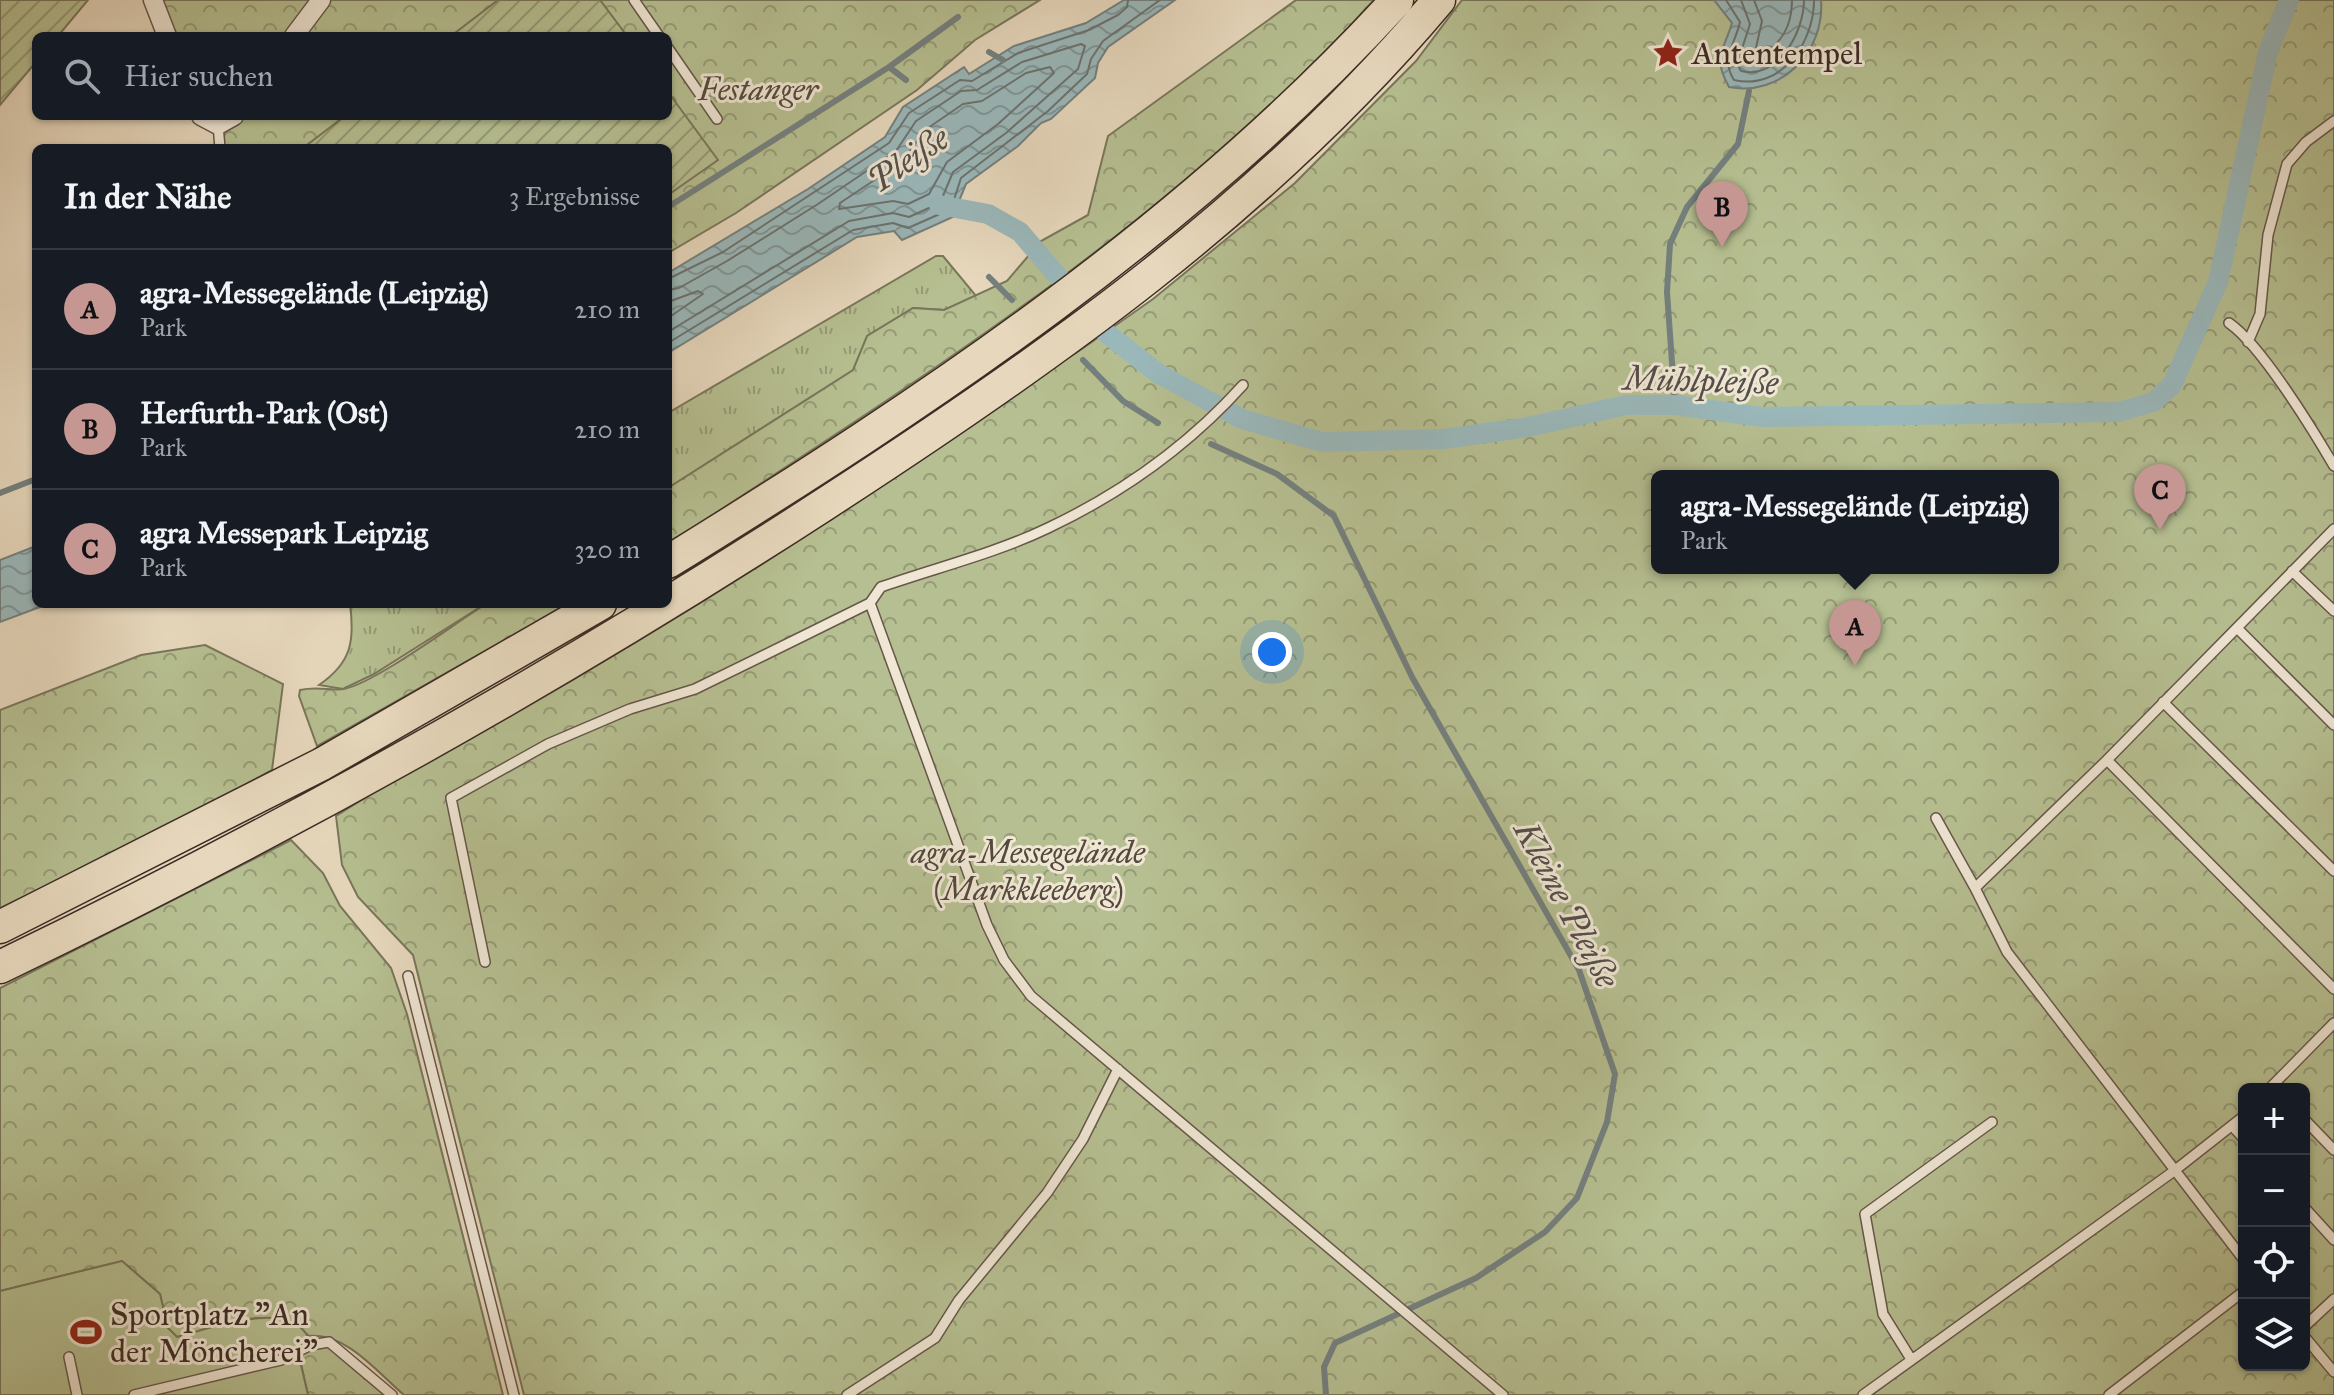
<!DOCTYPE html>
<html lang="de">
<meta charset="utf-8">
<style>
body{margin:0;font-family:"IM FELL Great Primer",serif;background:#20242c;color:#f1f3f6}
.controls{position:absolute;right:24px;bottom:24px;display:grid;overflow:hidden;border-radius:12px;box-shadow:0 2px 6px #0004}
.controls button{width:72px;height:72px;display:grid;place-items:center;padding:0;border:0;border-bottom:2px solid #363941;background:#171b24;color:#f1f3f6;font:40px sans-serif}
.you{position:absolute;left:1272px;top:652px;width:28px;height:28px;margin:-20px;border:6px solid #fff;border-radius:50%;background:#1a73e8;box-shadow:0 0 0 12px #1a73e833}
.badge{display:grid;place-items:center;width:52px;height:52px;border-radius:50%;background:#c59692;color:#111;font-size:26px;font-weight:700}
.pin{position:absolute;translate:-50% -66px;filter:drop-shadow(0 2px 4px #0008)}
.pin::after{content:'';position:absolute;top:42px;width:28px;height:24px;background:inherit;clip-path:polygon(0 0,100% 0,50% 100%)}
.popup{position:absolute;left:1651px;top:470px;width:408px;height:104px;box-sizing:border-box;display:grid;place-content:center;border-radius:12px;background:#171b24;filter:drop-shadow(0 2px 6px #0005);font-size:26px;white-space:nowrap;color:#9ea1a6}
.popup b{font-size:30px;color:#f1f3f6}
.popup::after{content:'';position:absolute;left:50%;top:100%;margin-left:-16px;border:16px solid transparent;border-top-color:#171b24}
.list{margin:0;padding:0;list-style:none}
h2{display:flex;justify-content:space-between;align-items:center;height:104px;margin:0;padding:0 32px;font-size:34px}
h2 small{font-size:26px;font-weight:400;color:#9ea1a6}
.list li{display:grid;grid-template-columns:52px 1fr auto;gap:24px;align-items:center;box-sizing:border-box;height:120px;padding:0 32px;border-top:2px solid #363941}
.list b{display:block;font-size:30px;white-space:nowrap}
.list p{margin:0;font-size:26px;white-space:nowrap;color:#9ea1a6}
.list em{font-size:26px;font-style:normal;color:#9ea1a6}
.icon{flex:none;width:44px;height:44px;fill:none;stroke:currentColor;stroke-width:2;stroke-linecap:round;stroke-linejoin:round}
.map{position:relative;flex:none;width:2334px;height:1395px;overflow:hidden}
.search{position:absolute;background:#171b24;box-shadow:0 2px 6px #0004;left:32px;top:32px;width:640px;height:88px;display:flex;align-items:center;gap:20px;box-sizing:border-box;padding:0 28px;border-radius:12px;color:#9ea1a6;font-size:30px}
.panel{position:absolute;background:#171b24;box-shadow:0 2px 6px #0004;left:32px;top:144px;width:640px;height:464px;border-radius:12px}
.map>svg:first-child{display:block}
.grass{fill:url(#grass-tufts);stroke:#79765b;stroke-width:2}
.forest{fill:url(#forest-crowns);stroke:#79765b;stroke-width:2;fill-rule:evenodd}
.garden{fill:url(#garden-furrows);stroke:#79765b;stroke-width:2}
.pitch{fill:#b6bf91;stroke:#79765b;stroke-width:2}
.water{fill:url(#water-waves);stroke:#74807f;stroke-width:2}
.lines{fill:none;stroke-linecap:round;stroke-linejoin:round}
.shore{stroke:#6b7270;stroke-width:2}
.stream{stroke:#74807f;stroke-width:6}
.canal{stroke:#9ab8bb;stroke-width:20}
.lane-casing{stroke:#67574b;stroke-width:12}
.street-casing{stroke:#67574b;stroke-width:21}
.highway-casing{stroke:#3c2c25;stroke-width:35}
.lane{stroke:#efe6d4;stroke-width:9}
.street{stroke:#efe6d4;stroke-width:18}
.highway{stroke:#e7d8bd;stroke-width:32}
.labels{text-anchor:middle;stroke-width:6;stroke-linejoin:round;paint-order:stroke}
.poi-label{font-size:32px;fill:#3c2c25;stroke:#efe6d4;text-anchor:start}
.park-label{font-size:32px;font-style:italic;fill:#54493b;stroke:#efe6d4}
.water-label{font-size:34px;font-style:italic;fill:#544f4a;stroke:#efe6d4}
</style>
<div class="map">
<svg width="2334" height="1395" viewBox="0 0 2334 1395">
<defs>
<pattern id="grass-tufts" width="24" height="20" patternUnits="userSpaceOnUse" patternTransform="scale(2)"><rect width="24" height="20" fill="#b6bf91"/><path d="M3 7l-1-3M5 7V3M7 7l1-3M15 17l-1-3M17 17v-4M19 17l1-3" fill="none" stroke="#959b76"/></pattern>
<pattern id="forest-crowns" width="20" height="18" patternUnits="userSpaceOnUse" patternTransform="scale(2)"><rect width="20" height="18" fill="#b6bf91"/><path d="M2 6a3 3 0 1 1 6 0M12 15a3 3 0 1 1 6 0" fill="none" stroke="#959b76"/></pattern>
<pattern id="garden-furrows" width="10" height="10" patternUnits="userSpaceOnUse" patternTransform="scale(2)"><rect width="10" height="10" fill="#b6bf91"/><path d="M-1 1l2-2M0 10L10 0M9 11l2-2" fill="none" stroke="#959b76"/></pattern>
<pattern id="water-waves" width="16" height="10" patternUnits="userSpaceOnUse" patternTransform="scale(2)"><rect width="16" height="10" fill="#9ab8bb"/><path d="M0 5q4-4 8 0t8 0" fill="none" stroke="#7f9698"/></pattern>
</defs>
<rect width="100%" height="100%" fill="#e7d8bd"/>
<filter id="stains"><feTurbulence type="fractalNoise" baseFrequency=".0025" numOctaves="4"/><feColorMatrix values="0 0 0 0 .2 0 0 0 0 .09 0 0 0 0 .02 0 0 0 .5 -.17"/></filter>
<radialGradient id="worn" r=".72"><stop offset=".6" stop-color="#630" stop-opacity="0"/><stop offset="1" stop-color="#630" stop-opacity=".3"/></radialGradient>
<path class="grass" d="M936 256H943L977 297 944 310 913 308 868 336 854 370 668 488V413Z
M350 604H485L374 674 343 689 319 685C351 663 355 642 350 604Z"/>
<path class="forest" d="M153 0H1040L975 40 917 90 736 213 668 253V148H220L217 125 201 116H668V36H167Z
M1296 0H1374C1172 222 918 381 668 544V488L853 370 867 336 913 308 944 310 1007 281 1041 241 1088 215 1108 136Z
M1462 0H2334V1395H524L413 955 358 897 342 865 336 816 1079 351 1153 299 1295 183 1416 61ZM1657 476H2053V568H1657ZM2244 1089H2304V1365H2244Z
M486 604H568L317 746 299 696 300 690C318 686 331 691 344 689 375 683 455 623 486 604Z
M205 645 283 684 272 770 178 822 0 908V710L141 655Z
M291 840 323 873 340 906 391 968 407 1014 503 1395H404C377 1372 347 1333 309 1336 272 1301 221 1326 177 1337L168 1328 160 1294 122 1261 0 1291V988Z
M329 1342 392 1395H308L298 1351Z"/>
<path class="garden" d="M0 0H88L58 36H36V62L0 105Z
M498 0H600L627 36H451Z
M668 92 718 160 668 195V148H303L345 116H668Z"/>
<path class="pitch" d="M122 1261 160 1294 168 1328 177 1337C210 1329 298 1294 311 1345L298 1352 308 1395H0V1291Z"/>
<path class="water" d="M1124 0H1175L1108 47 1098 63 1095 78 1051 119 1041 123 1018 146 966 184 959 201 965 203 962 216 957 215 902 240 894 231 857 237 668 353V273L808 189 885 137 903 107 964 67 969 74 1014 46 1086 23Z
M1714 0H1821C1825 52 1781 97 1729 87 1712 56 1723 53 1732 23Z
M36 546V604H48L0 622V560Z"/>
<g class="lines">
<path class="shore" d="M1726 0 1740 22C1735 45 1720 58 1734 80 1782 91 1814 42 1814 0
M1741 0 1750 24 1737 64 1741 71C1779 80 1804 31 1804 0
M1754 0 1762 21 1755 52 1759 56C1782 44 1792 26 1792 0
M1050 67 1054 73 998 124 947 162 929 194 908 204 893 201 839 209 840 203 903 161 925 130 963 104 982 101 1026 73Z
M668 279 723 252 889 143 909 113 960 80 972 81 1018 53 1089 30 1118 15 1127 7 1128 0
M668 290 679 288 727 261 818 204 896 151 916 121 961 91 977 90 1022 62 1081 44 1085 46 1078 69 1006 133 953 172 940 203 909 217 893 213 849 221 668 332
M668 302 698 291 703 294 668 318
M668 343 853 230 893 223 908 228 951 209 961 178 1048 111 1087 74 1091 59 1103 41 1160 0"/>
<path class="stream" d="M989 52 1003 60
M889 67 958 17
M668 207 889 67 906 80
M989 277 1012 300
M1083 360 1123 401 1158 423
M1675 405 1667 292 1670 244 1687 207 1738 144 1749 91
M1211 444 1277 474 1334 516 1412 677 1579 970 1615 1074 1607 1122 1577 1198 1545 1232 1476 1278 1335 1343 1324 1367 1326 1395
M0 493 36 479"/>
<path class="canal" d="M939 205 988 214 1020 232 1105 332 1159 374 1242 419 1322 442 1444 439 1528 427 1626 405H1675L1762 417 2119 412 2153 402 2172 385 2218 282 2268 52 2289 0"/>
<defs>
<path id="lane" d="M634 0 659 36
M668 48 717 119
M218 125 220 148
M2229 323C2261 345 2313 430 2334 466
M2248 342 2260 314 2268 235 2287 164 2306 142 2334 121
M2292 571 2334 611
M870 603 987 925 1004 960 1031 996 1503 1395
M2237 628 2334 725
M2163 702 2334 871
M2107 760 2334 989
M1936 818 1975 888
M485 962 451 798 548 744 630 709 695 689 791 642 870 603 881 587C935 568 996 553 1048 528 1122 493 1188 446 1243 385
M408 976 514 1395
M2269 1089 2334 1023
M2304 1119 2334 1150
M2233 1127 2244 1139
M2304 1207 2334 1240
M2244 1260 2007 952 1975 888 2107 760 2334 529
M2304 1327 2334 1299
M2304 1336 2334 1372
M69 1357 77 1395
M1911 1359 1883 1314 1865 1214 1992 1122
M134 1395 281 1360 311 1345 329 1342 392 1395
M847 1395 935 1338 959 1300 1047 1193 1083 1139 1118 1069
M1863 1395 2174 1171 2244 1116
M2109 1395 2244 1291"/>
<path id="street" d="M153 0 167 36
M294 36 321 0
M201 116 218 125 234 116"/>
<path id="highway" d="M668 562C929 401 1189 228 1397 0
M0 927 322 764 600 604
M0 967C285 830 560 676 825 504 1049 359 1266 206 1439 0"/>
</defs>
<use href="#lane" class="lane-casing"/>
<use href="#street" class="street-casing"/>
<use href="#highway" class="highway-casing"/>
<use href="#lane" class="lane"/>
<use href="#street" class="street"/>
<use href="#highway" class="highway"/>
</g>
<defs>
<symbol id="sight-bare" viewBox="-9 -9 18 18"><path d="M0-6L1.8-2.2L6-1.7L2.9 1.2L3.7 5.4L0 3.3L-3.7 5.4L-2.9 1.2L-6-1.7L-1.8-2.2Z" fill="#8f2418" stroke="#efe6d4" stroke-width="2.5" paint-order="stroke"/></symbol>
<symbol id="stadium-bare" viewBox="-9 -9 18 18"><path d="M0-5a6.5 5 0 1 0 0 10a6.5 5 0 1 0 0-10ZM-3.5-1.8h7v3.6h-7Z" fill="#8f2418" stroke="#efe6d4" stroke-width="2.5" paint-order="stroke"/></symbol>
</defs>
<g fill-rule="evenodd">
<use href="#sight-bare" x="1646" y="31" width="44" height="44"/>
<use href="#stadium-bare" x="64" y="1310" width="44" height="44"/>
</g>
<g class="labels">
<g class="poi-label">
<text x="1692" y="64">Antentempel</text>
<text x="110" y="1325">Sportplatz "An<tspan x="110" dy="37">der Möncherei"</tspan></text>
</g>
<g class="park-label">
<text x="758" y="100">Festanger</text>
<text x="1028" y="863">agra-Messegelände<tspan x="1028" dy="37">(Markkleeberg)</tspan></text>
</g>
<g class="water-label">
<text transform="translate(908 159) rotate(-34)" y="12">Pleiße</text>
<text transform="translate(1701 380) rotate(2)" y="12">Mühlpleiße</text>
<text transform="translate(1567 904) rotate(62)" y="12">Kleine Pleiße</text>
</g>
</g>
<rect width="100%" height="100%" filter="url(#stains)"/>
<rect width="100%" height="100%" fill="url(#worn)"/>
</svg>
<div class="controls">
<button>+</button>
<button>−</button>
<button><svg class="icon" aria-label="locate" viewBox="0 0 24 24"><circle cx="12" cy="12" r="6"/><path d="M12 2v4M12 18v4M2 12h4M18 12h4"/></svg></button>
<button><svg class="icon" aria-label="layers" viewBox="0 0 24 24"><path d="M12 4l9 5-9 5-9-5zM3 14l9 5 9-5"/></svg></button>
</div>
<div class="you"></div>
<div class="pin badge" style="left:1855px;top:666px">A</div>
<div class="popup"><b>agra-Messegelände (Leipzig)</b>Park</div>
<div class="pin badge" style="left:1722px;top:247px">B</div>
<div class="pin badge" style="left:2160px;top:530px">C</div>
<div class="search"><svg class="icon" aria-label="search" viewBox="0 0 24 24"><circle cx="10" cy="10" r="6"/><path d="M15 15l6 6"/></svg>Hier suchen</div>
<section class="panel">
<h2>In der Nähe<small>3 Ergebnisse</small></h2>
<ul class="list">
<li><span class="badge">A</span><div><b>agra-Messegelände (Leipzig)</b><p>Park</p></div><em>210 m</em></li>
<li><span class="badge">B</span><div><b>Herfurth-Park (Ost)</b><p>Park</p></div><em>210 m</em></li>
<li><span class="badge">C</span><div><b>agra Messepark Leipzig</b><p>Park</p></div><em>320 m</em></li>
</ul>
</section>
</div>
